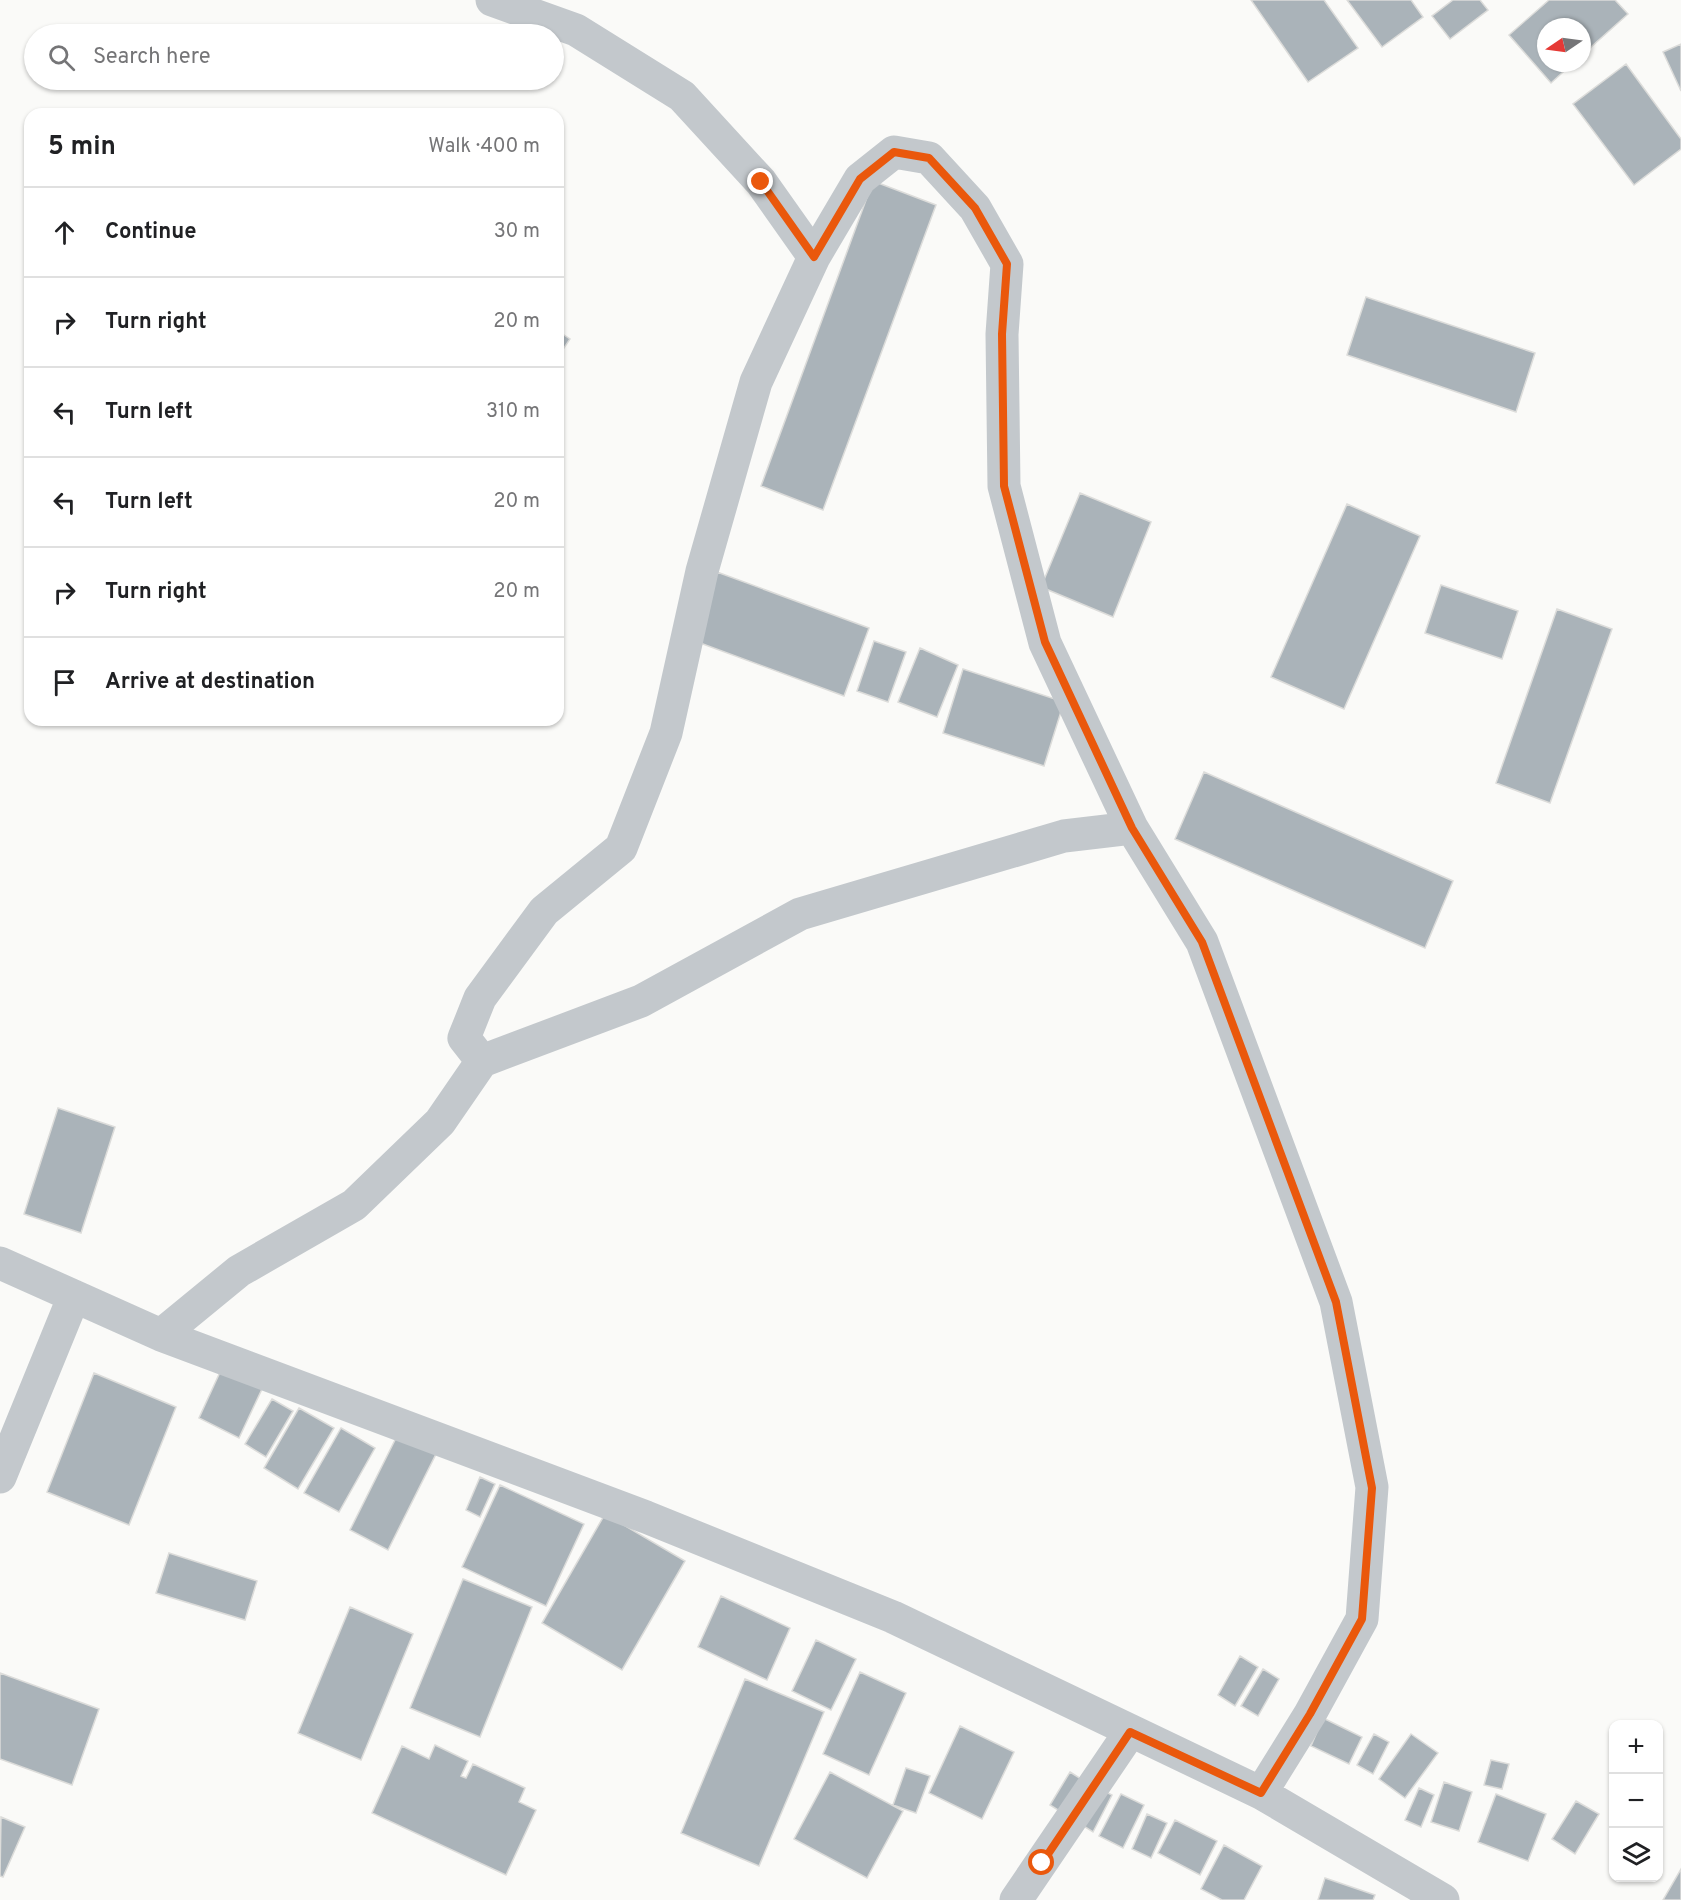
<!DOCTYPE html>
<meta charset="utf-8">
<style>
body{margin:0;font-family:Overpass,sans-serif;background:#f2f2f2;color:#202124}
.controls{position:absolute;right:18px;bottom:18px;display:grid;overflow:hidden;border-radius:12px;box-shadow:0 2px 4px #0004}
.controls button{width:54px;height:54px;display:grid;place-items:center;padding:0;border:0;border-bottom:2px solid #e0e0e0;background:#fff;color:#202124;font:30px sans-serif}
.compass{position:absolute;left:1537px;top:18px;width:54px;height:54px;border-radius:50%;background:#fff;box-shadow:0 2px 4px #0004;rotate:257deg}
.stop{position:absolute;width:18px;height:18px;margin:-14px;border:4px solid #ea580c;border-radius:50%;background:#fff}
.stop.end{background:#ea580c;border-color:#fff;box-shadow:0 2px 6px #0008}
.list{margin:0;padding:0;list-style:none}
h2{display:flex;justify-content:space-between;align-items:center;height:78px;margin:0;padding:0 24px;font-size:26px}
h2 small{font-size:20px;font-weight:400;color:#757577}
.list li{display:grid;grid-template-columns:39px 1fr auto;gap:18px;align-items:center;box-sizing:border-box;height:90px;padding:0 24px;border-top:2px solid #e0e0e0}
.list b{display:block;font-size:22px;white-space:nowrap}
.list em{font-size:20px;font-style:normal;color:#757577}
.icon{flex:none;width:33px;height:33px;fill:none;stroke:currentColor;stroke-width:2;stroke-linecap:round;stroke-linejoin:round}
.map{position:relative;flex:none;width:1681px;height:1900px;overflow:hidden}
.search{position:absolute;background:#fff;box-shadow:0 2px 4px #0004;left:24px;top:24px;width:540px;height:66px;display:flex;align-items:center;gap:15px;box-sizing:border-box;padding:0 21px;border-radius:33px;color:#757577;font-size:22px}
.panel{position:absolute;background:#fff;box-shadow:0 2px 4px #0004;left:24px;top:108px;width:540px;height:618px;border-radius:18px}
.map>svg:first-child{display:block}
.building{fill:#aab3b9;stroke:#dcdcda;stroke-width:1.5}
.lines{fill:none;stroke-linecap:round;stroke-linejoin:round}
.street{stroke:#c3c8cc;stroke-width:33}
.route{stroke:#ea580c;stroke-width:8}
</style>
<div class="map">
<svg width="1681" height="1900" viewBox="0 0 1681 1900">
<rect width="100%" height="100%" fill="#fafaf8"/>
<path class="building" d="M1251 0H1324L1358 48 1308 82Z
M1347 0H1411L1423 17 1382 47Z
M1453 0H1480L1488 10 1450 39 1432 16Z
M1549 0H1615L1628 14 1582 55V27H1546V63H1573L1551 83 1509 35Z
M1681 44V91L1663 52Z
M1626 64 1681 139V149L1634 185 1573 104Z
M873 181 936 205 823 510 761 486Z
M1366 297 1535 353 1516 412 1347 355Z
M558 331 570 339 558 357Z
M1080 493 1151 522 1113 617 1041 587Z
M1347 504 1420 536 1344 709 1271 677Z
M717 572 869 628 844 696 692 640Z
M1441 585 1518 611 1502 659 1425 633Z
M1557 609 1612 629 1550 803 1496 783Z
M874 641 906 652 888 702 857 691Z
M920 648 958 665 937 717 898 702Z
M963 669 1064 702 1044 766 943 733Z
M1204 772 1453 881 1425 948 1175 839Z
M58 1108 115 1127 81 1233 24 1214Z
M221 1370 262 1389 239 1438 199 1418Z
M94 1373 176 1407 129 1525 47 1492Z
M272 1399 293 1411 266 1457 245 1444Z
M299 1408 334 1428 298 1489 264 1468Z
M341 1428 375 1448 339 1512 304 1493Z
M400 1430 438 1450 388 1550 350 1530Z
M480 1477 495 1484 480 1517 466 1510Z
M500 1485 584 1524 546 1606 462 1567Z
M605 1514 685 1561 622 1670 542 1623Z
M169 1553 257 1581 245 1620 156 1593Z
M463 1579 532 1607 480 1737 410 1708Z
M721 1596 790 1628 767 1680 698 1647Z
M350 1607 413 1634 361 1760 298 1733Z
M816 1640 856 1659 831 1710 792 1691Z
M1240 1656 1258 1667 1235 1706 1218 1695Z
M1263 1669 1279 1679 1258 1716 1241 1706Z
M860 1672 906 1693 869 1775 823 1754Z
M0 1673 99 1709 72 1785 0 1759Z
M745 1679 824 1712 759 1866 681 1833Z
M1323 1718 1362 1737 1349 1764 1311 1746Z
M960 1726 1014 1752 982 1819 929 1793Z
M1374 1734 1389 1742 1373 1774 1357 1765Z
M1411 1734 1438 1753 1405 1798 1379 1779Z
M435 1745 468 1761 461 1776 466 1778 473 1764 525 1788 519 1802 536 1810 506 1875 372 1813 402 1746 429 1759Z
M1491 1760 1509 1764 1502 1789 1484 1785Z
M906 1768 930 1776 916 1813 893 1805Z
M830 1772 903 1811 867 1878 794 1839Z
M1070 1772 1089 1784 1069 1817 1050 1805Z
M1444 1782 1472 1792 1459 1831 1431 1822Z
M1419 1788 1434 1795 1421 1827 1405 1820Z
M1100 1789 1112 1795 1093 1832 1082 1825Z
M1121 1794 1144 1805 1123 1848 1099 1836Z
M1496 1794 1546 1814 1528 1861 1478 1842Z
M1576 1801 1599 1814 1575 1854 1552 1839Z
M1147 1814 1167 1823 1151 1858 1132 1849Z
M1 1817 25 1827 3 1877 0 1876Z
M1175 1820 1217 1841 1200 1875 1158 1853Z
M1224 1845 1262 1866 1244 1900H1222L1201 1889Z
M1681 1869V1900H1663Z
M1325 1878 1375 1895 1373 1900H1318Z"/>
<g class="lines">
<path class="street" d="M492 0 576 30 682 96 761 182 814 257
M482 1061 464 1038 480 998 544 911 621 848 666 733 702 571 756 382 814 257 860 179 894 152 929 158 975 208 1007 264 1002 334 1004 486 1045 643 1132 828 1202 942 1336 1302 1372 1487 1362 1619 1310 1714 1261 1793
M0 1263 161 1335 646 1517 893 1617 1261 1793 1443 1900
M161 1335 239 1271 354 1205 440 1122 482 1061 641 1001 800 914 1064 836 1132 828
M0 1477 74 1296
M1016 1900 1130 1732"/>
</g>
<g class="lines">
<path class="route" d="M761 182 814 257 860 179 894 152 929 158 975 208 1007 264 1002 334 1004 486 1045 642 1132 828 1202 942 1336 1302 1372 1488 1362 1619 1310 1714 1261 1793 1130 1732 1042 1863"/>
</g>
</svg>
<div class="controls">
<button>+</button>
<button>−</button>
<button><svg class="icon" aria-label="layers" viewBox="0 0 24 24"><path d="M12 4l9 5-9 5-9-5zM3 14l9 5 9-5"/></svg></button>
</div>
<svg class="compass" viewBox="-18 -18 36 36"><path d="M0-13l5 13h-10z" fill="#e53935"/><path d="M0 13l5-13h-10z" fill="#757577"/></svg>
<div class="stop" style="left:1042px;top:1863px"></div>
<div class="stop end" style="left:761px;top:182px"></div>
<div class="search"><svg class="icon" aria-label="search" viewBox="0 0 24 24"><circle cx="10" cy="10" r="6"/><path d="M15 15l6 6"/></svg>Search here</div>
<section class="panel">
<h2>5 min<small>Walk · 400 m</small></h2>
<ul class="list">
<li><svg class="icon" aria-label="ahead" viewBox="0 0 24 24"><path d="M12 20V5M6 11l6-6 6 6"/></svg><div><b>Continue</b></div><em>30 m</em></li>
<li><svg class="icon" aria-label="right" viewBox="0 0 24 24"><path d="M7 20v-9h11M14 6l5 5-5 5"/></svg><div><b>Turn right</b></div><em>20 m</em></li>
<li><svg class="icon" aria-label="left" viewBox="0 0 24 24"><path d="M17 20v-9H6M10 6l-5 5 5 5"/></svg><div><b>Turn left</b></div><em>310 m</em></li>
<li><svg class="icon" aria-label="left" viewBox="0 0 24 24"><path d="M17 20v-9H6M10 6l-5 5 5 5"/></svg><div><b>Turn left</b></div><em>20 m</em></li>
<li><svg class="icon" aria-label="right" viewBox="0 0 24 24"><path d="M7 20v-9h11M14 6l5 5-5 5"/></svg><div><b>Turn right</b></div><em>20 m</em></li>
<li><svg class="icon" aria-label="arrive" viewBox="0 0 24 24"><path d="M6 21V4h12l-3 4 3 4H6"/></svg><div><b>Arrive at destination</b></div></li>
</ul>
</section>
</div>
